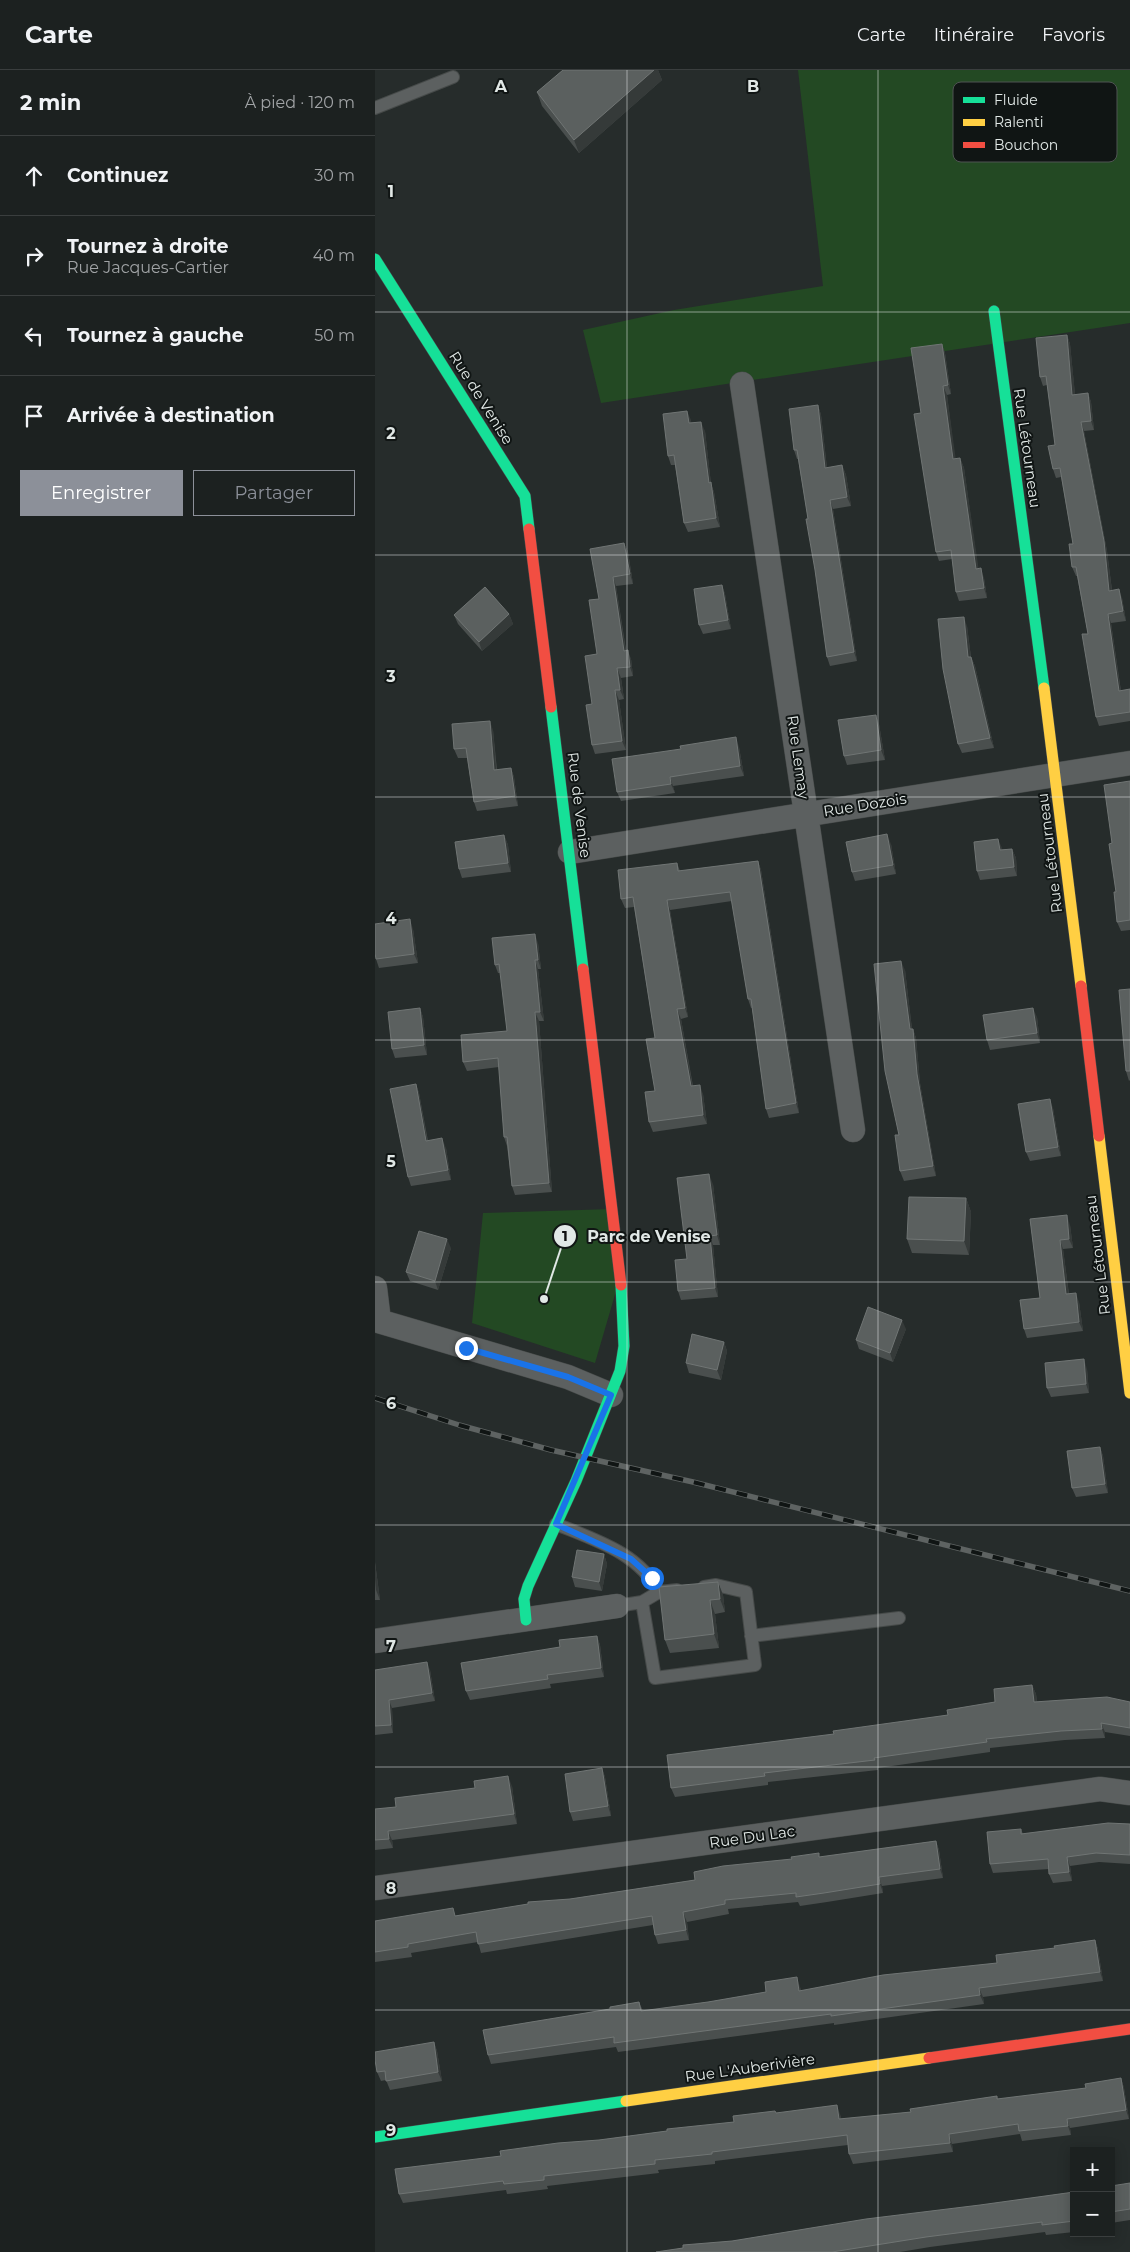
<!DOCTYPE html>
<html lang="fr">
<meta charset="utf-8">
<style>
body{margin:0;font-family:Montserrat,sans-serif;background:#292e2d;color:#f1f3f6}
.controls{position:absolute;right:15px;bottom:15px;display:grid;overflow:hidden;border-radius:0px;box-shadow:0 2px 12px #0003}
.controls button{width:45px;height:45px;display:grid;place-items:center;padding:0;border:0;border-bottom:1px solid #3a3e3e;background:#1c2120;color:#f1f3f6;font:25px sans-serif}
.stop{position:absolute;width:15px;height:15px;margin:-11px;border:4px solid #1a73e8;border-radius:50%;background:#fff}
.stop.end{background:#1a73e8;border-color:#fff;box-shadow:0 1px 5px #0008}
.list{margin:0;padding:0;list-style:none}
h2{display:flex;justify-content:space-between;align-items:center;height:65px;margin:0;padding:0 20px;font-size:21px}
h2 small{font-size:16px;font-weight:400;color:#a0a3a5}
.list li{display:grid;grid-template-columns:32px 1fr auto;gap:15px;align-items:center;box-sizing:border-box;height:80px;padding:0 20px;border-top:1px solid #3a3e3e}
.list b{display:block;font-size:19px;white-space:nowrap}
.list p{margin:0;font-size:16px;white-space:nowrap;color:#a0a3a5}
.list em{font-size:16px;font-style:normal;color:#a0a3a5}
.actions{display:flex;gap:10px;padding:15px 20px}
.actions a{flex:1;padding:11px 0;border:1px solid #8c9099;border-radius:0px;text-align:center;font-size:18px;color:#8c9099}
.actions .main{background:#8c9099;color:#fff}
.icon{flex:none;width:28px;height:28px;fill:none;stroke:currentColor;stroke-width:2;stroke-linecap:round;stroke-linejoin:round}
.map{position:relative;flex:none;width:755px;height:2182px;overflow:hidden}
header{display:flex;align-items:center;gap:30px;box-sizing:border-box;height:70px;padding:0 25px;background:#1c2120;border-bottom:1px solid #3a3e3e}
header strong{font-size:24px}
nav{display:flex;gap:28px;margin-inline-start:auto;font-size:18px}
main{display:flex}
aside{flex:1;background:#1c2120}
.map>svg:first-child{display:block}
.green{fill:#234923}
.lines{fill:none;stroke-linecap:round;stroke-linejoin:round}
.lane-casing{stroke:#464a49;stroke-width:14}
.street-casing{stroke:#464a49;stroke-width:25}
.fast-casing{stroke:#464a49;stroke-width:12}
.slow-casing{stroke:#464a49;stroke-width:12}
.jam-casing{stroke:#464a49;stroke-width:12}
.lane{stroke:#5c6060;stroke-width:12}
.street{stroke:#5c6060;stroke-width:24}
.fast{stroke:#16e098;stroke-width:11}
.slow{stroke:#ffcf43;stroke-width:11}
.jam{stroke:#f24e42;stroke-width:11}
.rail-casing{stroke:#5e6362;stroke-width:5.5}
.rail{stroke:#101514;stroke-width:4;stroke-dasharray:11;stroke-linecap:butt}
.wall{fill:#4a4f4e}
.shaded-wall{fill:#353a39}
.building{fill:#5b605f;stroke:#707574}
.route{stroke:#1a73e8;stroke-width:6}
.grid{fill:none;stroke:#e1e8e6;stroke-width:1;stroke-opacity:0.55}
.labels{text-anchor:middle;stroke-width:4;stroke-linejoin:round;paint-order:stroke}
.street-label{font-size:15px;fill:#e1e8e6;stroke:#101514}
.key{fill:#101514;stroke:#4f5453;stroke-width:1}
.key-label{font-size:14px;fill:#e1e8e6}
.grid-label{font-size:16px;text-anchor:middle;font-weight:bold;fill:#e1e8e6;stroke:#101514;stroke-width:4;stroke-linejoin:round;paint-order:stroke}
.leader{fill:none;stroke:#e1e8e6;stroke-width:2}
.callout-dot{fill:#e1e8e6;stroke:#101514;stroke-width:2}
.mark-label{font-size:15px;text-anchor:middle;font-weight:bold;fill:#111}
.callout-label{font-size:16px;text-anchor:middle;font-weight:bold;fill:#e1e8e6;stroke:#101514;stroke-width:4;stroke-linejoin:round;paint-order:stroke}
</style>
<header>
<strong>Carte</strong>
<nav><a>Carte</a><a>Itinéraire</a><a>Favoris</a></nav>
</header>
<main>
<aside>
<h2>2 min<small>À pied · 120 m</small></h2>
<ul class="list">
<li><svg class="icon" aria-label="ahead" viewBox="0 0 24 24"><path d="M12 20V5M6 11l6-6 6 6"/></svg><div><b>Continuez</b></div><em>30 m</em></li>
<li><svg class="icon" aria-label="right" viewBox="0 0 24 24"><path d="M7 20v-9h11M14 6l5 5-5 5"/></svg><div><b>Tournez à droite</b><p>Rue Jacques-Cartier</p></div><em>40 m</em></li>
<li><svg class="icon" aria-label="left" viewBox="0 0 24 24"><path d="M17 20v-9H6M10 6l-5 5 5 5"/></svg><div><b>Tournez à gauche</b></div><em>50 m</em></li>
<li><svg class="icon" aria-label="arrive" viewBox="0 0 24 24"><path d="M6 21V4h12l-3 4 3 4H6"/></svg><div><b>Arrivée à destination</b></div></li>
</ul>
<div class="actions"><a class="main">Enregistrer</a><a>Partager</a></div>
</aside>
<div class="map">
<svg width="755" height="2182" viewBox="0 0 755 2182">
<rect width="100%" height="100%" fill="#262c2b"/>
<path class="green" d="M423 0H755V253L226 333 208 260 299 240 448 216Z
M238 1139 246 1204 220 1293 97 1253 108 1143Z"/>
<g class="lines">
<defs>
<path id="lane" d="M0 38 78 7
M181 1454C220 1470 264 1483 284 1522
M267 1532 280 1608 380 1595 371 1522 341 1515 329 1517
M242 1536 267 1532 284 1522 302 1520
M376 1566 524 1548"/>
<path id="street" d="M367 314 478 1060
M195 782 755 693
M0 1218 4 1251
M0 1250 193 1307 236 1325
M0 1571 242 1536
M0 1818 725 1719 755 1723"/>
<path id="fast" d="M0 189 150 426 154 459
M619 241 669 618
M176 637 208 899
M151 1550 149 1529 153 1516 201 1411 245 1301 249 1276 246 1215
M0 2067 251 2031"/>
<path id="slow" d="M669 618 706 916
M724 1066 755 1323
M251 2031 554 1988"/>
<path id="jam" d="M154 459 176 637
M208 899 246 1215
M706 916 724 1066
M554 1988 755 1959"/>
</defs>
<use href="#lane" class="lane-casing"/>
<use href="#street" class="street-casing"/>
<use href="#fast" class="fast-casing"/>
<use href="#slow" class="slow-casing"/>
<use href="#jam" class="jam-casing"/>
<use href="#lane" class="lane"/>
<use href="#street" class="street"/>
<use href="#fast" class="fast"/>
<use href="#slow" class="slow"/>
<use href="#jam" class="jam"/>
<defs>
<path id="rail" d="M0 1328 84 1355 176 1380 318 1412 755 1521"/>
</defs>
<use href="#rail" class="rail-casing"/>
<use href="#rail" class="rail"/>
</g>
<path class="wall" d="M188 0H283L287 10 204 83 167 36 162 22Z
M692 265 695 274 700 325 713 323 716 332 719 360 709 361 732 481 737 520 747 528 751 551 736 553 746 621 755 619V651L724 656 721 647 713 564 702 506H701L697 497 698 474 686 407 681 408 678 399 680 375 672 315 668 316 665 307Z
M567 274 570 283 576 324 572 325 580 389 585 388 589 398 603 499 609 508 612 528 584 531 581 522 577 489 564 491 561 482 546 343Z
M443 335 446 345 452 398 467 395 471 405 476 436 458 439 482 591 455 596 452 587 433 449 423 389H422L419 380Z
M312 341 316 353 330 361 336 414 339 422 345 457 313 462 309 453 300 395H296L293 386Z
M249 473 253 482 258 514 241 516 251 580 256 589 258 606 246 608 249 629 244 630 251 680 220 684 217 675V634L222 584 224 529Z
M347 515 350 524 356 559 328 564 324 555Z
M134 544 138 554 107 581 83 554 79 545Z
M592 556 596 587 600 596 619 678 587 683 583 674Z
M504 654 510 690 472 695 469 686Z
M118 660 122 700 136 698 139 707 143 736 102 741 99 732 92 688H83L79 679Z
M364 677 369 706 298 716 300 723 246 731 242 722 306 679Z
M755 711V860L746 861 742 852 741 822 737 773Z
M129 765 133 775 136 802 87 808 84 799Z
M516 774 521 804 480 811 477 802Z
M627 778V780L637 779 641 788 642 806 605 810 602 801Z
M383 791 386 800 424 1043 394 1048 391 1039 377 938H376L373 929 357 831 295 840 313 947 306 949 318 1016 328 1024 332 1054 278 1062 274 1052 280 1021V968L259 837 250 838 246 829 302 793 305 801Z
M38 859 43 893 4 898 1 889Z
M163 873 166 899H163L169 951H164L177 1122 140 1125 137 1116 132 1076 129 1067 124 997 92 1001 88 992 132 961 126 903H123L120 895Z
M530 900 537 959H538L541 968 545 1013 561 1106 529 1111 525 1101 524 1065Z
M755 919V1010L754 1011 751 1001Z
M45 938 48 947 52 985 20 988 17 979Z
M662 947 665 973 615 980 612 970Z
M41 1014 44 1023 53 1071 71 1078 76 1110 36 1116 33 1107Z
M678 1038 686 1086 655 1091 651 1082Z
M338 1114 345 1175H338L343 1227 306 1230 303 1221 312 1189Z
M591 1128 596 1142 594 1185 537 1183 532 1169Z
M655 1149 695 1155 698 1178 688 1179 694 1224 704 1232 708 1261 652 1268 649 1259 665 1228Z
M76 1178 63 1220 35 1211 31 1202Z
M531 1259 518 1292 484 1279 481 1270Z
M349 1272 352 1281 346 1310 314 1303 311 1293Z
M712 1299 714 1323 676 1327 672 1318Z
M725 1377 728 1386 733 1423 701 1427 697 1418Z
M229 1484 232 1494 227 1521 200 1517 197 1507Z
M0 1492 5 1530H0Z
M343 1512 348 1525 350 1542 340 1544 344 1578 295 1583 290 1570Z
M222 1566 225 1575 229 1607 175 1614 176 1618 95 1630 91 1621 185 1577Z
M0 1600H55L60 1631 17 1638 18 1663 0 1665Z
M657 1615 661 1624 662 1632H755V1666L730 1662V1668L690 1670 615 1678V1682L503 1698V1700L393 1712V1715L300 1727 296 1718 459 1664 573 1645 620 1632Z
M227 1698 230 1707 236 1746 198 1751 195 1742Z
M137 1716 142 1754 17 1770 18 1778 0 1780V1739L21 1737Z
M755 1754V1794L724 1792 695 1796 697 1811 678 1813 674 1804V1799L618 1803 615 1794 646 1759 648 1764Z
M561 1771 564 1780 568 1808 507 1816 508 1823 452 1832 425 1836 423 1832 353 1839 354 1844 312 1852 314 1870 283 1874 280 1865 278 1855 106 1883 103 1872 36 1883 37 1887 0 1892V1851L81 1846 320 1810 445 1787Z
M720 1870 723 1879 728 1911 608 1927 609 1934 459 1955V1953L243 1982 241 1977 116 1994 113 1985 235 1939 264 1932 268 1941 333 1932 425 1917 426 1921 622 1893 680 1878Z
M59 1972 62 1981 67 2011 15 2020 11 2010 6 2011 2 2002Z
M746 2008 749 2018 754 2049 695 2058 696 2065 647 2071 645 2064 577 2074 578 2082 478 2094 474 2084 473 2075 340 2091V2094L283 2100 284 2103 172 2116 173 2119 132 2124 131 2120 28 2133 24 2124 126 2086 224 2070 359 2052 401 2043 465 2044 466 2049 536 2042 622 2026 623 2029 711 2018Z
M755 2113V2150L736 2153V2116Z
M699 2122V2162L671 2165 670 2162 555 2177 525 2182H281Z"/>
<path class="shaded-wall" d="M279 0H283L287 10 204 83 199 70Z
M692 265 695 274 701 334 697 325Z
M567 274 570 283 576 324 573 315Z
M568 316 572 325 582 398 578 389Z
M713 323 716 332 719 360 716 351Z
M443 335 446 345 453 408 450 398Z
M312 341 316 350 317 362 314 353Z
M326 352 330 361 336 414 339 422 345 457 341 448 334 413Z
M706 352 709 361 732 481 738 530 734 521Z
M585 388 589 398 605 508 601 499Z
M467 395 471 405 476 436 472 427Z
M455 430 458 439 482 591 479 582Z
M249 473 253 482 258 514 255 504Z
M606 498 609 508 612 528 609 518Z
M238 507 241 516 252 590 249 581Z
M347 515 350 524 356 559 353 550Z
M744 519 747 528 751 551 748 541Z
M134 544 138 554 107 581 104 572Z
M733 544 736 553 747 630 744 621Z
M589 547 592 556 597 597 593 587Z
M253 580 256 589 258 606 255 597Z
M596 587 600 596 619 678 615 668Z
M242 598 246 608 249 629 245 620Z
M240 620 244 630 251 680 247 671Z
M501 645 504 654 510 690 506 680Z
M115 651 118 660 122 709 119 700Z
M361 667 364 677 369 706 365 696Z
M136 698 139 707 143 736 140 726Z
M295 707 298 716 300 723 296 714Z
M512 764 516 774 521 804 518 795Z
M129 765 133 775 136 802 133 793Z
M623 769 627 778 628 790 625 780Z
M637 779 641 788 642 806 639 797Z
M383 791 386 800 424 1043 421 1033Z
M292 830 295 840 313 947 310 938Z
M35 849 38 859 43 893 39 884Z
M160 864 163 873 166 899 163 890Z
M160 890 163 899 169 951 165 942Z
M526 891 530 900 538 969 535 959Z
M45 938 48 947 52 985 49 975Z
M658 938 662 947 665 973 662 963Z
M302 939 306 949 319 1025 316 1016Z
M160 942 164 951 177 1122 174 1113Z
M538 959 541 968 545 1013 561 1106 558 1096 542 1004Z
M41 1014 44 1023 54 1081 51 1071Z
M325 1015 328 1024 332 1054 328 1045Z
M675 1029 678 1038 686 1086 683 1077Z
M67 1068 71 1078 76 1110 73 1100Z
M334 1104 338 1114 345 1175 342 1165Z
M591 1128 596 1142 594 1185 589 1171Z
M692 1145 695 1155 698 1178 694 1169Z
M335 1166 338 1175 343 1227 340 1218Z
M72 1169 76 1178 63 1220 60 1211Z
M685 1170 688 1179 695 1234 691 1224Z
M701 1223 704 1232 708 1261 704 1252Z
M527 1250 531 1259 518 1292 515 1283Z
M349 1272 352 1281 346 1310 342 1300Z
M709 1289 712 1299 714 1323 711 1314Z
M725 1377 728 1386 733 1423 730 1414Z
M229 1484 232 1494 227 1521 224 1512Z
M0 1492V1493L5 1530 1 1520 0 1509Z
M343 1512 348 1525 350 1542 345 1529Z
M335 1530 340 1544 344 1578 339 1564Z
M222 1566 225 1575 229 1607 226 1598Z
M52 1592 55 1600 60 1631 57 1623Z
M657 1615 661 1624 663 1641 659 1632Z
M14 1630 17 1638 18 1663 16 1655Z
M726 1653 730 1662V1668L727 1659Z
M227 1698 230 1707 236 1746 233 1736Z
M133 1706 137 1716 142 1754 139 1744Z
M13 1761 17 1770 18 1778 14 1769Z
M561 1771 564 1780 568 1808 565 1799Z
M692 1787 695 1796 697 1811 694 1802Z
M504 1807 507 1816 508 1823 505 1814Z
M308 1842 312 1852 314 1870 311 1860Z
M720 1870 723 1879 728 1911 725 1902Z
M422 1907 425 1917 427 1930 424 1921Z
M604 1918 608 1927 609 1934 605 1925Z
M59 1972 62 1981 67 2011 63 2002Z
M746 2008 749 2018 754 2049 751 2040Z
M462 2035 465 2044 467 2058 464 2049Z
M692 2049 695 2058 696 2065 693 2056Z
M574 2064 577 2074 578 2082 575 2073Z"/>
<path class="building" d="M188 0H279L199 70 162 22Z
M692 265 697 325 713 323 716 351 706 352 729 471 734 521 744 519 748 541 733 544 744 621 755 619V642L721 647 707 564H713L701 497H697L694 474H698L685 398 678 399 673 376 680 375 671 306 665 307 661 268Z
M567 274 573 315 568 316 578 389 585 388 601 499 606 498 609 518 581 522 576 480 561 482 539 344 546 343 536 278Z
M443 335 450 398 467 395 472 427 455 430 479 582 452 587 440 500 431 449H433L422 380H419L414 339Z
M312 341 314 353 326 352 334 413 336 412 341 448 309 453 299 385 293 386 288 344Z
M249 473 255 504 238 507 249 581 253 580 255 597 242 598 245 620H240L247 671 217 675 211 635 217 634 210 586 222 584 214 530 224 529 215 479Z
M347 515 353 550 324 555 319 519Z
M110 517 134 544 104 572 79 545Z
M589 547 593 587H596L615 668 583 674 568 599 563 549Z
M501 645 506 680 469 686 463 650Z
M115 651 119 700 136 698 140 726 99 732 91 678 79 679 77 654Z
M361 667 365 696 295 707 296 714 242 722 237 689 306 679 305 676Z
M755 711V850L742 852 739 822H741L734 774 737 773 729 715Z
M512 764 518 795 477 802 471 772Z
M129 765 133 793 84 799 80 772Z
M623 769 625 780 637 779 639 797 602 801 599 772Z
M383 791 421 1033 391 1039 376 929H373L355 822 292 830 310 938 302 939 316 1016 325 1015 328 1045 274 1052 270 1022 280 1021 271 969 280 968 258 827 246 829 243 800 302 793 303 801Z
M35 849 39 884 1 889 0 883V854Z
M160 864 163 890H160L165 942H160L174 1113 137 1116 132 1067H129L123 988 88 992 86 965 132 961 124 894 120 895 117 868Z
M526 891 535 959H538L542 1004 558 1096 525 1101 520 1065H524L510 1001 499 894Z
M755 919V1001H751L744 920Z
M45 938 49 975 17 979 13 942Z
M658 938 662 963 612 970 608 945Z
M41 1014 51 1071 67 1068 73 1100 33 1107 15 1019Z
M675 1029 683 1077 651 1082 643 1034Z
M334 1104 342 1165 335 1166 340 1218 303 1221 300 1190 312 1189 302 1108Z
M534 1127 591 1128 589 1171 532 1169Z
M692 1145 694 1169 685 1170 691 1224 701 1223 704 1252 649 1259 645 1230 665 1228 655 1149Z
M44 1161 72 1169 60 1211 31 1202Z
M493 1237 527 1250 515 1283 481 1270Z
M317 1264 349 1272 342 1300 311 1293Z
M709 1289 711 1314 672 1318 670 1293Z
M725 1377 730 1414 697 1418 692 1381Z
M202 1480 229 1484 224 1512 197 1507Z
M343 1512 345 1529 335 1530 339 1564 290 1570 284 1517Z
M222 1566 226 1598 172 1605 173 1609 91 1621 86 1593 185 1577 184 1570Z
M52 1592 57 1623 14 1630 16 1655 0 1656V1600Z
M657 1615 659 1632 732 1627 755 1632V1658L726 1653 727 1659 686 1661 611 1669 612 1672 499 1688 500 1690 389 1703 390 1706 296 1718 292 1685 459 1664 458 1661 573 1645 572 1640 620 1632 619 1619Z
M227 1698 233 1736 195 1742 190 1704Z
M133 1706 139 1744 13 1761 14 1769 0 1770V1739L21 1737 20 1728 100 1718 99 1711Z
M733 1753 755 1754V1785L721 1783 692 1787 694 1802 674 1804 673 1789 615 1794 612 1762 646 1759V1764Z
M561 1771 565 1799 504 1807 505 1814 449 1823 421 1827V1823L350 1830V1834L308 1842 311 1860 280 1865 277 1846 103 1874 101 1862 33 1874V1877L0 1882V1851L78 1838 80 1846 153 1834V1832L195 1829 320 1810 319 1802 348 1796 417 1789 416 1787 444 1783V1787Z
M720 1870 725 1902 604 1918 605 1925 456 1946V1944L239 1973V1967L113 1985 108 1960 235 1939V1937L264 1932 266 1941 333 1932 391 1922 390 1912 422 1907 424 1921 508 1905 622 1893 621 1885 680 1878 679 1876Z
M59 1972 63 2002 11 2011 10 2001 2 2002 0 1990V1982Z
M746 2008 751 2040 692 2049 693 2056 644 2061 643 2054 574 2064 575 2073 474 2084 472 2065 337 2082V2084L280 2090V2094L169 2106V2110L129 2114 128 2111 24 2124 20 2099 126 2086 125 2081 183 2073 224 2070 292 2061V2059L359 2052 358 2046 400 2041 401 2043 462 2035 464 2049 536 2042 535 2039 622 2026V2029L711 2018 710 2014Z
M755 2113V2139L736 2142V2116Z
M699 2122V2151L667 2155V2152L551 2167 457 2182H281L308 2178V2175L357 2171 491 2149 605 2135Z"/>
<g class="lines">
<path class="route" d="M91 1278 193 1307 236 1325 181 1454 256 1489 277 1508"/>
</g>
<path class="grid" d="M252 0V2182M503 0V2182M0 242H755M0 485H755M0 727H755M0 970H755M0 1212H755M0 1455H755M0 1697H755M0 1940H755"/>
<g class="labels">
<g class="street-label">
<text transform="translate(106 328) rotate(58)" y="5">Rue de Venise</text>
<text transform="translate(652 378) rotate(82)" y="5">Rue Létourneau</text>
<text transform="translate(423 687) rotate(82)" y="5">Rue Lemay</text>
<text transform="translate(204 735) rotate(83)" y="5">Rue de Venise</text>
<text transform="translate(490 735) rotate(-9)" y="5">Rue Dozois</text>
<text transform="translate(675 783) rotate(-97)" y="5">Rue Létourneau</text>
<text transform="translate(723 1185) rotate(-97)" y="5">Rue Létourneau</text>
<text transform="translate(377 1767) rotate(-8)" y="5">Rue Du Lac</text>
<text transform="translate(375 1998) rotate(-8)" y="5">Rue L'Auberivière</text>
</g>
</g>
<rect x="578" y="12" width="164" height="80" rx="8" class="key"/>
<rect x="588" y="27" width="22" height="6" fill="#16e098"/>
<rect x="588" y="49" width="22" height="7" fill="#ffcf43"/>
<rect x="588" y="72" width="22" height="6" fill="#f24e42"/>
<g class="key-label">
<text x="619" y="35">Fluide</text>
<text x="619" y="57">Ralenti</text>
<text x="619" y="80">Bouchon</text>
</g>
<g class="grid-label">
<text x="126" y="22">A</text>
<text x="378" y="22">B</text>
<text x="16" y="127">1</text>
<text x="16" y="369">2</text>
<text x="16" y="612">3</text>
<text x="16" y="854">4</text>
<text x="16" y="1097">5</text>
<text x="16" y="1339">6</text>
<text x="16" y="1582">7</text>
<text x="16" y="1824">8</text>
<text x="16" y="2066">9</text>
</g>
<path class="leader" d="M169 1229L190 1166"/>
<g class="callout-dot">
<circle cx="169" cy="1229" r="5"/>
<circle cx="190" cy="1166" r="12"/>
</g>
<g class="mark-label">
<text x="190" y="1171">1</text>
</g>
<g class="callout-label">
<text x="274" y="1172">Parc de Venise</text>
</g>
</svg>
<div class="controls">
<button>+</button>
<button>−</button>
</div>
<div class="stop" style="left:277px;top:1508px"></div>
<div class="stop end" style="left:91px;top:1278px"></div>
</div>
</main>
